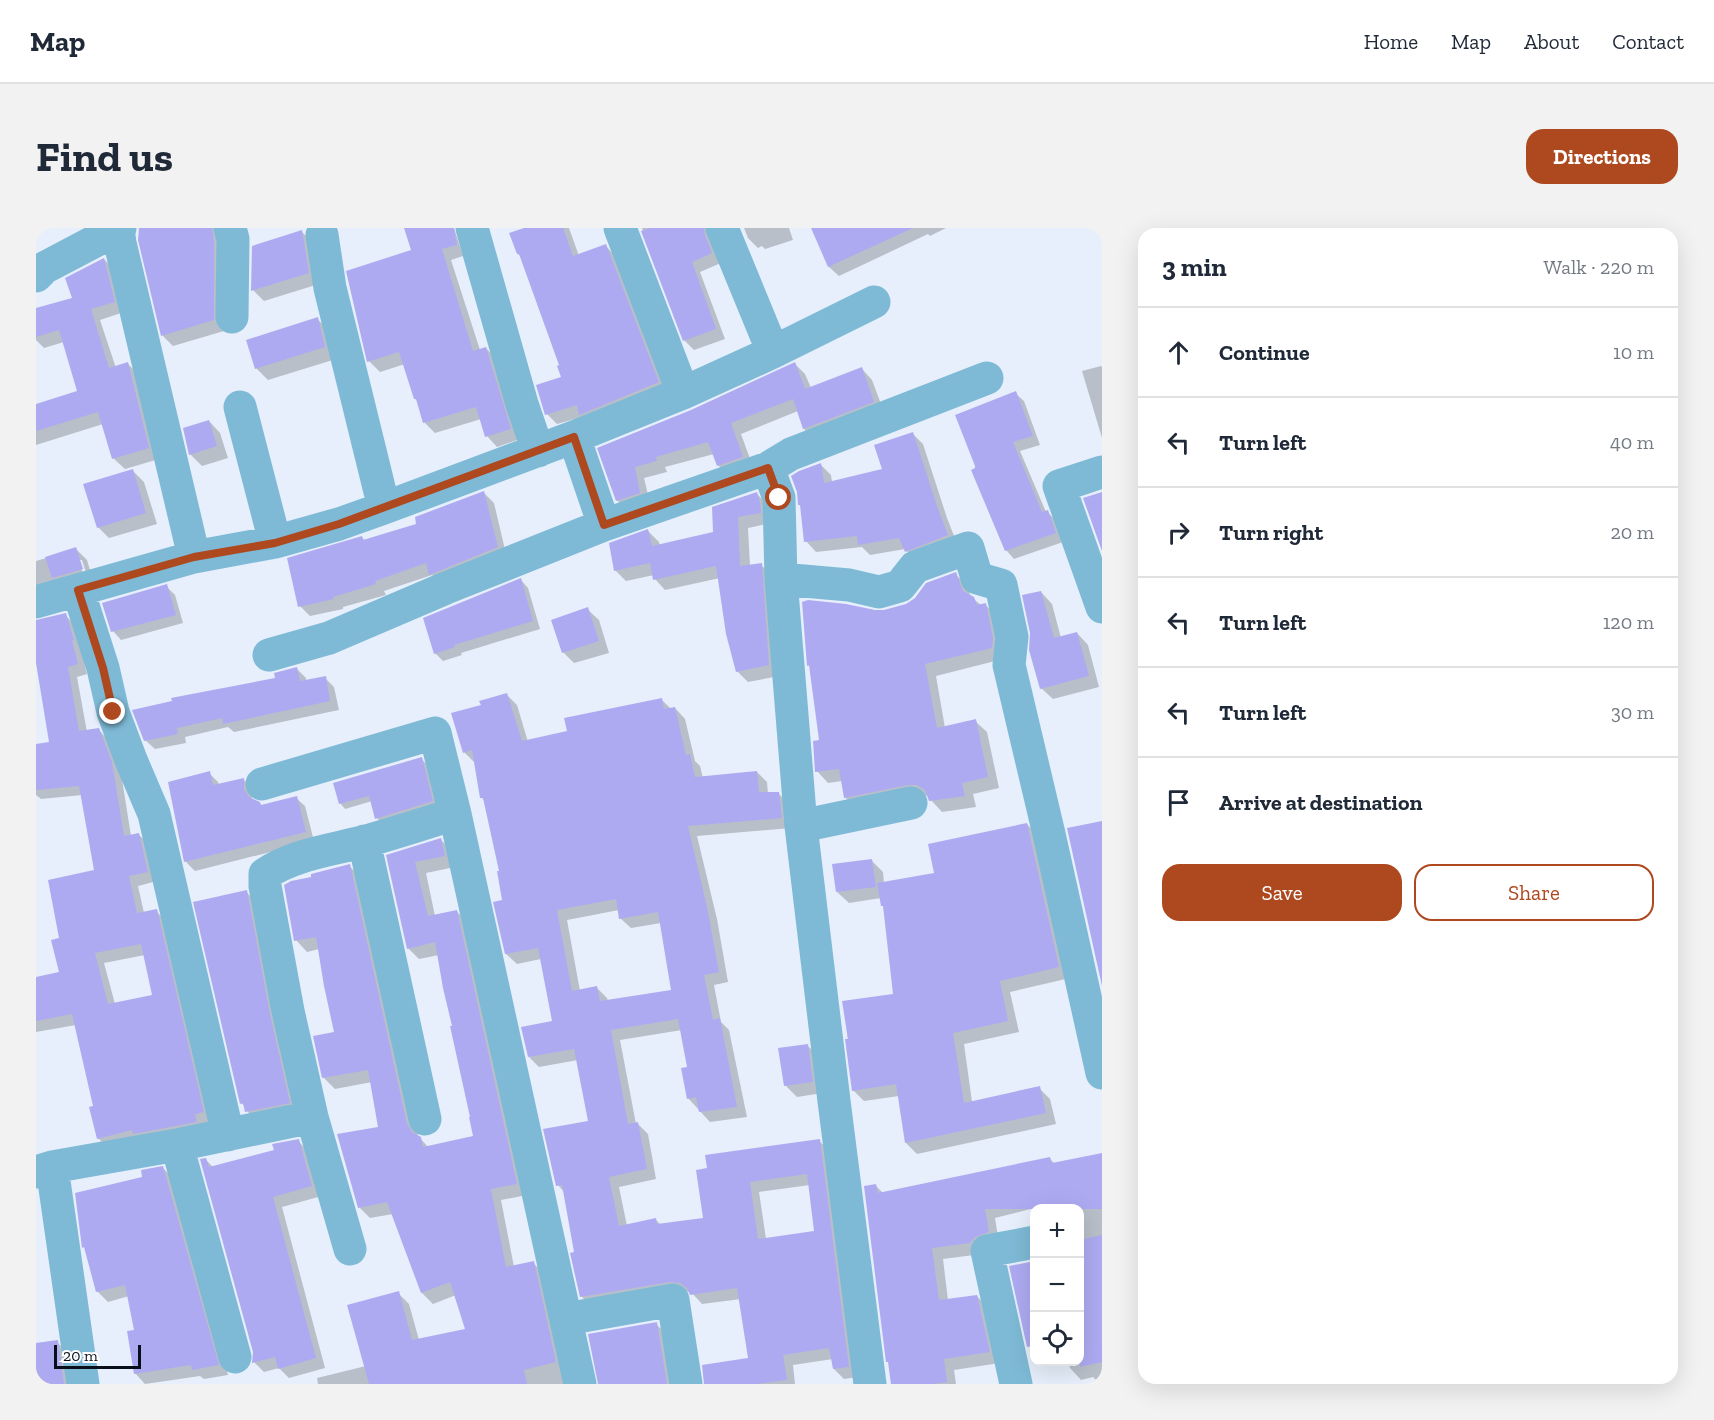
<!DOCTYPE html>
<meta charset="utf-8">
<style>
body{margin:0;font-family:"Zilla Slab",serif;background:#f2f2f3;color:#1f2937}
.controls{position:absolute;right:18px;bottom:18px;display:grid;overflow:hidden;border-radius:12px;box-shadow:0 6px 24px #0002}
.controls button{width:54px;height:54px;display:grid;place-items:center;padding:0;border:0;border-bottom:2px solid #e0e1e3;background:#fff;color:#1f2937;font:30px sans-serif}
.scale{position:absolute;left:18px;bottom:15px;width:87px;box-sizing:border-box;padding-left:6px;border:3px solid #090f19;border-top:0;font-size:16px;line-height:21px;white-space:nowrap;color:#090f19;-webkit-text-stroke:4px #fff;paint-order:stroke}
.stop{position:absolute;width:18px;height:18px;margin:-14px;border:4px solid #ae481f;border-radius:50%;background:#fff}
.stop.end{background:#ae481f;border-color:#fff;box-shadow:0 2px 6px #0008}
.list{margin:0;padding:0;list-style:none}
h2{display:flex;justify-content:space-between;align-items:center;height:78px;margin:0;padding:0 24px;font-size:26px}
h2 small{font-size:20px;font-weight:400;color:#747a83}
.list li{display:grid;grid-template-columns:39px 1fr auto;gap:18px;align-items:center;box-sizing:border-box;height:90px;padding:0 24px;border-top:2px solid #e0e1e3}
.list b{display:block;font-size:22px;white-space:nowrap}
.list em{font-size:20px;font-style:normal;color:#747a83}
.actions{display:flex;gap:12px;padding:18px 24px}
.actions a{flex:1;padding:14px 0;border:2px solid #ae481f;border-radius:18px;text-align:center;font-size:21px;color:#ae481f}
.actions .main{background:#ae481f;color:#fff}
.icon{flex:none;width:33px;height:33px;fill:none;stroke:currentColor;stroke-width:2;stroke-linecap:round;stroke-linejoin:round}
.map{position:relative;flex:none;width:1066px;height:1156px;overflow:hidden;border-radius:18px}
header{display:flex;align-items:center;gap:36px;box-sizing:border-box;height:84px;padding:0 30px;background:#fff;border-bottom:2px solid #e0e1e3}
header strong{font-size:28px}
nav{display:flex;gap:33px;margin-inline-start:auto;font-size:21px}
.intro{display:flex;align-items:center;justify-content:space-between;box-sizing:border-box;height:144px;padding:0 36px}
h1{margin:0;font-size:42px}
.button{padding:15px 27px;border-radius:18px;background:#ae481f;color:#fff;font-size:21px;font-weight:700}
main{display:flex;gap:36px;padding:0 36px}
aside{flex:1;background:#fff;border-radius:18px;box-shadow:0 6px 24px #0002}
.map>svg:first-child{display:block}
.shadow{fill:#0003;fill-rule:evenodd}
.building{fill:#aeaaf2;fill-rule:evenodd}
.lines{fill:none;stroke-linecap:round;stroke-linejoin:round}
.street{stroke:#7ebad6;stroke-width:33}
.route{stroke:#ae481f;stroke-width:8}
</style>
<header>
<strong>Map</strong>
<nav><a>Home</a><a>Map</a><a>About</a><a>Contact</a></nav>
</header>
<div class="intro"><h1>Find us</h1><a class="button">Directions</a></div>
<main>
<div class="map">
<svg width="1066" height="1156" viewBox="0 0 1066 1156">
<rect width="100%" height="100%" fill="#e6effb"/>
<path class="shadow" d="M104 0H190L188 103 137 118 127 108 104 11Z
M369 0H418L427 28 415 32 444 122 450 120 460 131 484 211 461 219 451 208 445 191 399 205 389 195 382 173 379 171 369 136 344 144 333 133 376 23Z
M493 0H533L543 28 570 18 580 29 632 165 521 196 511 186 527 150 525 138 486 29 482 26Z
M606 0H680L685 35 664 44 689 111 658 122 648 112Z
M708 0H753L757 12 729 21 726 18 722 20 712 10Z
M777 0H910L894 8 892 6 803 48 793 39Z
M266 4 277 15 283 56 228 73 217 62Z
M68 31 78 42 88 84 64 92 80 140 92 136 102 146 123 231 89 241 78 231 67 196 0 217V177L43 164 28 114 8 120 0 112V82L38 71Z
M281 91 293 102 300 131 232 152 220 140Z
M759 136 769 146 775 160 826 141 836 152 848 184 779 211 768 201 762 183 705 206 717 239 693 248 682 237 678 226 629 239 631 244 608 250 614 275 592 283 581 272 563 221 655 183Z
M1065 138 1066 139V210L1046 143Z
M979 165 988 173 1004 217 984 223 1010 284H1011L1020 292 1027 314 978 331 970 322 941 241Z
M173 193 184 205 192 230 166 238 155 227 149 201Z
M877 206 887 216 911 290 922 318 881 334 869 321 834 327 826 319 780 324 770 313 766 279 763 277 784 236 795 247 796 254 848 242Z
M96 242 108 254 121 296 73 310 62 299Z
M448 265 458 275 471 330 405 356 396 347 348 363 350 367 307 379V381L274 388 264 378 326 309 329 313 382 297Z
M720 265 731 276 735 295 712 300 714 338 725 337 736 347 743 448 712 454 701 443 684 350 629 362 619 351 618 347 590 353 579 342 612 303 623 314 624 318 679 306Z
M40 321 51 332 57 352 0 371V333ZM43 332H46L51 348 48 349Z
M919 346 931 357 935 369 945 377 949 376 960 388 967 431 900 448 909 500 939 493 951 504 963 560 937 566 940 579 906 584 895 572 893 568 884 567 820 581 809 569 806 553 792 555 781 543 785 513 774 439 772 437 839 384H848L870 377Z
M485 352 492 360 504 401 425 425 426 427 407 433 399 425Z
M130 358 139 367 147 395 85 412 77 403Z
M1005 364 1016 376 1025 410 1041 405 1052 417 1063 459 1017 471 1005 460Z
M551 381 563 392 573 425 538 435 527 424Z
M29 387 39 397 51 446 41 449 51 504 63 502 72 512 85 545 95 608 103 607 113 616 121 653 102 658 108 685 120 683 130 693 176 894 72 920 62 910 59 879 40 797 0 804V750L25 745 24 711 60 643 46 567 5 571 0 567V517L15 516 0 429V394ZM109 727 117 768 79 776 68 735Z
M260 440 270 450V453L289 450 298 459 303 482 198 504 192 499 149 509 150 515 119 521 109 512 241 452Z
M471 467 481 477 492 514 532 504 625 471 635 481 639 480 649 491 659 533 664 538 667 550 721 544 731 554 732 566H743L753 576 755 600 661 608 681 691 692 754 678 757 685 794 693 802 711 889 674 894 652 870 653 840 646 802 584 812 600 896H602L612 906 620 951 583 959 591 998 619 991 625 997 668 991 662 943 783 913 794 923 822 1149 808 1151 798 1141 797 1131 757 1137 759 1156H670L713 1132 705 1071 666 1076 655 1064 645 1063 556 1079 546 1069 540 1025 528 964 522 957 554 894 542 832 503 839 493 829 517 795 505 731 481 736 470 726 468 673 464 644 449 573 446 570 439 535 428 524 446 478ZM583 682 584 690 595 700 625 695 637 763 572 774 571 770 561 760 544 763 531 692ZM774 957 780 1004 730 1011 723 964Z
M385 530 390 536 401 578 346 595 341 590 336 573 309 581 304 575Z
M173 545 182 554 183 557 208 552 217 560 216 571 226 578 260 570 269 578 278 613 159 643 150 634 134 555Z
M991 596 1002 608 1034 750 974 764 983 804 928 816 936 874 1003 860 1014 871 1020 896 881 926 870 915 863 868 828 873 817 862 808 774 859 767 848 679 845 670 813 675 801 664 835 632 847 644 848 655 900 647Z
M405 612 416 623 419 639 390 645 399 688 420 683 432 694 491 967 465 972 478 1039 497 1035 509 1046 533 1156H282L281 1150 330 1138 362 1065 373 1076 383 1112 431 1102 420 1067 397 1076 386 1065 357 986 334 990 323 979 344 900 336 854 299 861 288 850 279 809 300 805 283 721 271 724 260 712 277 650 313 638 325 649 382 908 393 920 439 909 403 727 383 731 372 720 352 628Z
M210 664 222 675 264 886 222 894 211 883 210 879 205 875Z
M772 818 783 829 787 865 761 869 749 857Z
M262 913 272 923 286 968 246 979 289 1140 253 1150 243 1140 228 1144 218 1134 219 1124 170 932 178 940 240 923Z
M1066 926V1153L1062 1154 1057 1149 1045 1152 1034 1140 1032 1134H1044V980H999L959 990 963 1015 946 1026 907 1031 912 1072 941 1068 952 1080 964 1135 918 1142 920 1156H856L840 958 848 966 1014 931 1019 936Z
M127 940 138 951 192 1147 168 1151 164 1148 109 1156 99 1145V1103L93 1068 72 1074 61 1063 51 1022 48 1019 40 966 108 950Z
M620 1096 631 1107 640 1156H564Z
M21 1114 36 1129 40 1156H0V1117Z"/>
<path class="building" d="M103 0H176L178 13V92L125 108 102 12Z
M368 0H418L421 17 406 21 437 123 450 119 475 201 449 209 440 179 387 195 380 171H378L363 124 331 134 310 43 375 22Z
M488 0H527L537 28 570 16 623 154 543 187 541 177 509 187 500 157 525 149 521 138 523 137 483 26H481L473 5Z
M614 0H668L669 7 676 25 656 34 680 101 647 113 605 3Z
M775 0H877L792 39Z
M266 2 273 45 215 63 216 18Z
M68 30 79 74 55 81 73 140 92 134 113 220 76 231 62 184 0 203V176L41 163 23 102 0 109V80L36 70 29 50Z
M282 89 289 119 219 141 210 112Z
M759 134 769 161 826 139 838 174 767 201 757 171 695 195 707 229 681 238 672 214 620 229 621 233 599 239 604 265 580 273 561 220 655 182Z
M980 163 997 208 977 214 1006 284 1012 282 1020 305 969 323 935 242 939 240V238L919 187Z
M173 192 181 218 153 227 147 200Z
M877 204 901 278 912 307 869 324 863 310 822 317 821 308 768 314 764 277H762L761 264 755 248 763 243 785 235 788 255 846 241 838 217Z
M97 241 110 285 61 300 47 256Z
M448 263 462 319 393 347 390 335 339 353 340 356 297 369 298 371 262 379 251 330 326 308 327 312 380 296 379 289Z
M721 264 724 274 725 285 702 289 704 338 726 335 733 437 700 444 690 406 680 338 617 352 614 335 578 343 573 315 612 301 616 318 677 304 676 279Z
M1066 264V323L1047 270Z
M40 319 47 341 16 350 9 329Z
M920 344 927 363 938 369 941 377 950 375 957 410 956 420 889 436 901 500 940 491 952 549 926 555 929 568 893 573 889 562 881 557H872L808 570 803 541 779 544 777 513 783 512 773 437 771 438 766 374 772 372 810 376 839 382H848L870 376 879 370 890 355Z
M485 350 497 393 418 417 419 419 398 426 387 390Z
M131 356 140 387 75 404 66 375Z
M1005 363 1018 410 1041 404 1053 448 1004 461 993 422 994 405 986 367Z
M552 379 563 413 526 425 515 392Z
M30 385 38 412 36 413 42 436 32 439 43 503 63 500 76 534 88 608 103 605 112 644 93 648 101 685 121 681 168 884 159 886 161 894 97 906 96 902 61 911 53 879 57 878 36 786 0 793V749L23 744 15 712 23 710 12 652 58 642 43 558 0 562V516L13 514 0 435V392ZM105 716 116 767 72 776 59 725Z
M261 439 264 453 290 448 294 473 187 496 186 490 141 500 142 506 108 513 96 482 136 473 135 470 239 450 238 445Z
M471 465 486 513 531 503 528 490 626 470 628 481 639 479 650 527 654 526 659 549 721 543 723 564H743L746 590 652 598 671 679 683 744 668 747 677 792 684 790 701 879 663 884 660 869 651 871 645 840 651 839 642 791 575 802 592 896 602 894 611 941 573 949 583 998 620 990 621 996 667 990 660 942 671 940 669 927 784 911 813 1139 797 1141 793 1120 747 1127 751 1152 721 1156H668L666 1137 712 1130 701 1060 654 1067 651 1060 644 1055 634 1054 544 1069 534 1025 538 1024 526 957 520 958 507 901 552 893 538 821 492 829 485 799 516 793 502 720 469 726 457 674 466 672 461 643H463L447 570H444L436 522 427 525 415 485 445 477 443 473ZM580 671 583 691 622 684 635 762 564 773 561 758 536 763 521 682ZM771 946 778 1003 722 1011 714 954Z
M386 529 397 573 339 591 333 568 303 576 297 555Z
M174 543 177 557 208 550V561L213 569 224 574 225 577 261 568 270 604 148 634 132 554Z
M1066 593V758L1031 600Z
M991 595 1023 739 964 753 972 793 917 805 928 875 1004 858 1010 885 869 915 860 856 816 863 809 811H812L806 773 857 766 847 678H845L841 655 898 645 892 616Z
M405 610 409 628 379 634 392 688 421 682 481 956 455 961 470 1039 498 1033 520 1134 488 1142 491 1156H333L311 1077 363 1063 376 1112 429 1101 414 1054 385 1065 351 974 322 980 301 906 342 899 332 842 286 850 277 808 298 804 288 758 280 709 258 713 248 657 255 653 275 649V646L314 636 371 896 376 904 385 909 387 919 437 908 433 889H434L414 798H416L407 760 399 714 371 721 350 627Z
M836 631 840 659 800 664 796 636Z
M211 662 234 786 254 875 209 884 207 875 204 876 157 674Z
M772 816 777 854 748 858 742 820Z
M263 911 276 958 237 969 280 1130 242 1141 239 1129 216 1135 217 1124 164 931 170 930 173 939 238 922 236 916Z
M1066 925V981H949L953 1004 939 1009 934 1015 896 1020 903 1072 941 1067 954 1124 908 1131 911 1154 896 1156H855L852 1134H850L828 958 840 956 842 965 1014 929 1016 935Z
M127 938 183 1137 156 1142 155 1137 98 1146 91 1103 98 1102 89 1057 60 1064 48 1019 46 1020 39 965 106 949 105 942Z
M1066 1007V1134L1044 1139V1012Z
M999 1033V1118L991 1119 973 1038Z
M621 1094 631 1156H562L552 1106Z
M22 1112 28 1156H0V1115Z"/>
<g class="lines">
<path class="street" d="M194 0 197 11 196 89
M436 0 486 176 502 223
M584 0 647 165
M686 0 737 124
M82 1 84 15 158 329
M286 7 294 60 348 280
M0 48 8 40 84 0
M204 179 239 314
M538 209 568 297
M732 240 743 270 745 351 765 598 798 873 834 1156
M1066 244 1023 258 1066 379
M745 351 813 357 843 364 864 358 879 339 932 320 941 350 965 357 976 409 973 437 1013 606 1066 845
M42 362 67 440 77 484 95 532 118 586 192 907
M0 374 158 329 239 314 303 296 348 280 538 209 647 165 737 124 838 74
M233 427 293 410 410 360 568 297 732 240 755 226 951 150
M226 556 399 505 419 586C389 595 360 605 330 613 296 622 259 626 229 646V658L252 783 276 889 314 1021
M419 586 544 1156
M765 598 875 575
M328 613 389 891
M141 917 199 1129
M16 939 47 1156
M0 944 16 939 141 917 276 889
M530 1091 637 1072 650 1156
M980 1156 951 1023 999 1014"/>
</g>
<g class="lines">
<path class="route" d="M77 484 67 440 42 362 158 329 239 315 303 296 538 209 568 297 732 240 743 270"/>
</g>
</svg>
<div class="controls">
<button>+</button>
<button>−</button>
<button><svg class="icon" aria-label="locate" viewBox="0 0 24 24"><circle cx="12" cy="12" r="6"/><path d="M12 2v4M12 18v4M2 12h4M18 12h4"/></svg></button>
</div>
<div class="scale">20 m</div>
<div class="stop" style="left:743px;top:270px"></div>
<div class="stop end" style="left:77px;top:484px"></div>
</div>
<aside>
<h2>3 min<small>Walk · 220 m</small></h2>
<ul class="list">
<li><svg class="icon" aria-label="ahead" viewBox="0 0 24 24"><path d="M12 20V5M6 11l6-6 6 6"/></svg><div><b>Continue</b></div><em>10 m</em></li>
<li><svg class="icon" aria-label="left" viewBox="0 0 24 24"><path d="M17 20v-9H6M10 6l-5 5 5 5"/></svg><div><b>Turn left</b></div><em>40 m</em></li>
<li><svg class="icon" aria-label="right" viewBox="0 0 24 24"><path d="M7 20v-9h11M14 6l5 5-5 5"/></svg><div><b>Turn right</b></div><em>20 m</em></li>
<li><svg class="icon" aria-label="left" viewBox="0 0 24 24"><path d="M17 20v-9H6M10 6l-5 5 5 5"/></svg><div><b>Turn left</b></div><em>120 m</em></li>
<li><svg class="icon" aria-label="left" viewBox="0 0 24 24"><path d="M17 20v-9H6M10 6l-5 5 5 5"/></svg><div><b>Turn left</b></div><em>30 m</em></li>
<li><svg class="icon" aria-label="arrive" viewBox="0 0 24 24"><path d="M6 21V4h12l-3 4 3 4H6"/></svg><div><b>Arrive at destination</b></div></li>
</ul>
<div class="actions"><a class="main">Save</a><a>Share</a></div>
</aside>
</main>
